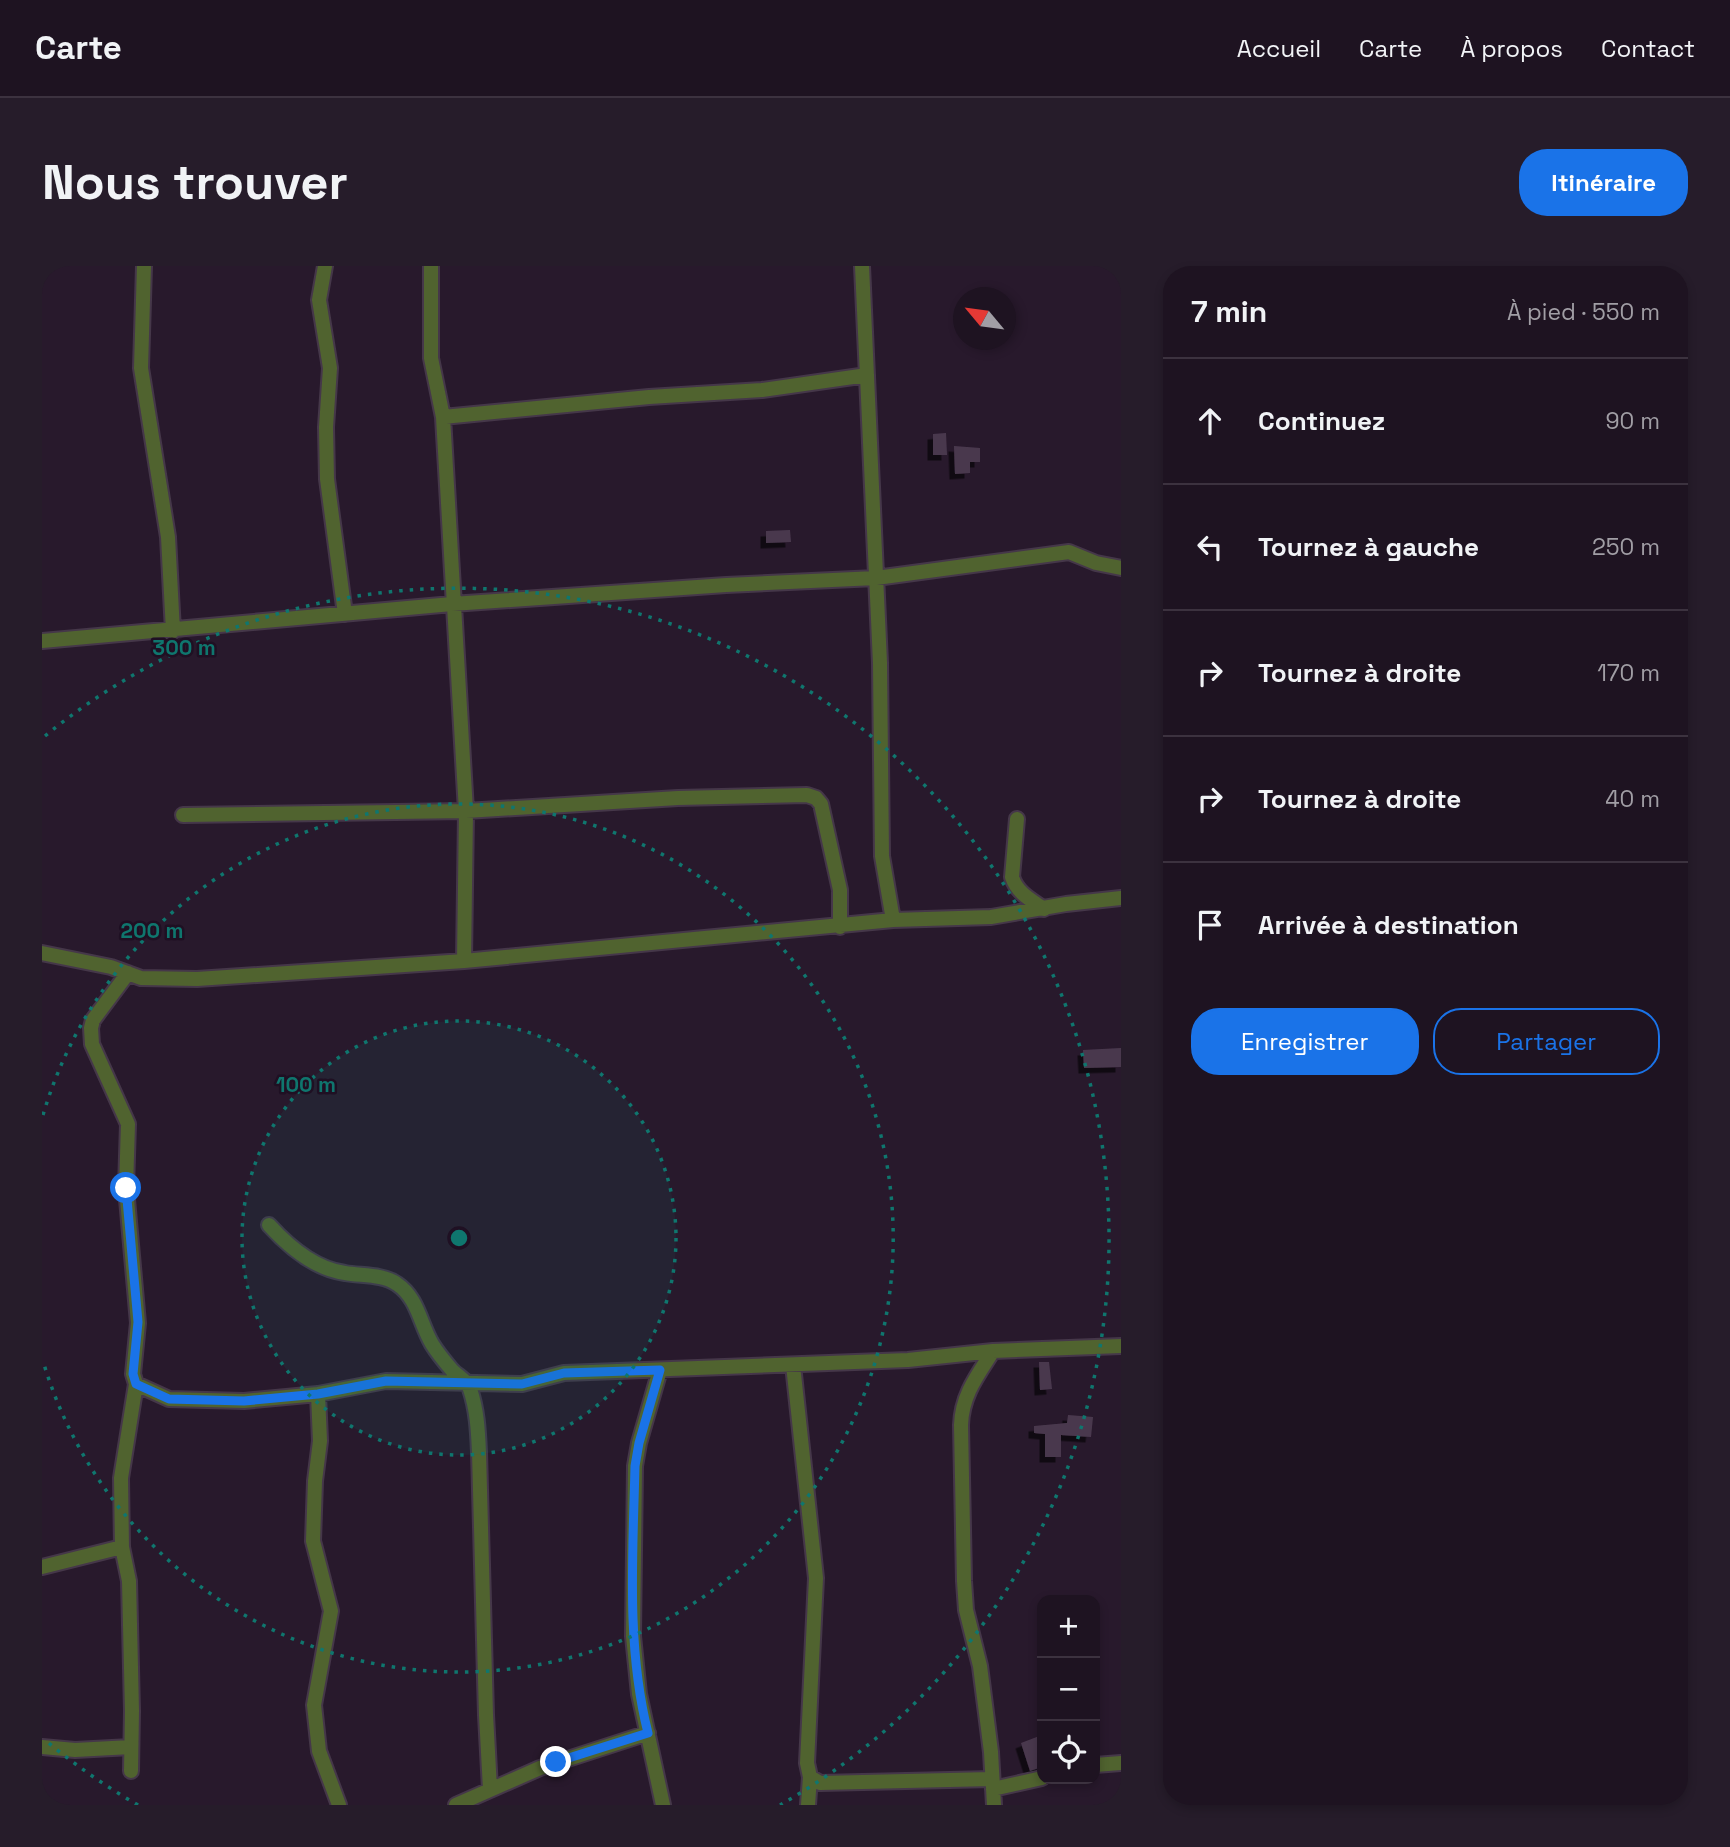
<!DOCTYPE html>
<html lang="fr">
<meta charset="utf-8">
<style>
body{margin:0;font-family:"Space Grotesk",sans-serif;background:#261c2a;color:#f1f3f6}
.controls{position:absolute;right:21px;bottom:21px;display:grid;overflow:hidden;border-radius:14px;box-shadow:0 4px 10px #0003}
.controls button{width:63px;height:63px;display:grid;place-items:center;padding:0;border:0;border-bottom:2px solid #3c323f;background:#1e1321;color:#f1f3f6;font:35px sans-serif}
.compass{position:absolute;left:911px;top:21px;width:63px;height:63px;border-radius:50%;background:#1e1321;box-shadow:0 4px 10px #0003;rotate:299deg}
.stop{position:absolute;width:21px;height:21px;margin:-16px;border:5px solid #1a73e8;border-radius:50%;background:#fff}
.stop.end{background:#1a73e8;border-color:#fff;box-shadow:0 2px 7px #0008}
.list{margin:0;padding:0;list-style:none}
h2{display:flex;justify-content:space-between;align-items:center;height:91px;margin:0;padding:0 28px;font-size:30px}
h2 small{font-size:23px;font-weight:400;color:#a19ea5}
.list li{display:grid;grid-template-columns:46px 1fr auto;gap:21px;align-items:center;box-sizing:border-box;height:126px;padding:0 28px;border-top:2px solid #3c323f}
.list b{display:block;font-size:26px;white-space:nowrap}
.list em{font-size:23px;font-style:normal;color:#a19ea5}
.actions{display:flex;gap:14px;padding:21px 28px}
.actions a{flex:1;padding:16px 0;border:2px solid #1a73e8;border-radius:28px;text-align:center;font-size:24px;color:#1a73e8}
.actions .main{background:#1a73e8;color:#fff}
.icon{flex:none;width:38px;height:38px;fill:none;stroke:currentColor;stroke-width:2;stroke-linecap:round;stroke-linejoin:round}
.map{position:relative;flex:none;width:1079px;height:1539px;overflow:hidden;border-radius:28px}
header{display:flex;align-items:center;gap:42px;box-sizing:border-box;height:98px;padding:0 35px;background:#1e1321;border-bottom:2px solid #3c323f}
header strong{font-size:33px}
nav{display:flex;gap:38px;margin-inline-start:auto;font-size:24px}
.intro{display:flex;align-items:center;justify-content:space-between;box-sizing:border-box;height:168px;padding:0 42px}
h1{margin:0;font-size:49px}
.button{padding:18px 32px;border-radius:28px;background:#1a73e8;color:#fff;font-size:24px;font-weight:700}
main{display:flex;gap:42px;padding:0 42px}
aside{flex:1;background:#1e1321;border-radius:28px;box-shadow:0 4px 10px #0003}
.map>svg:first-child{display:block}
.building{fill:#4a394e;filter:url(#shadow)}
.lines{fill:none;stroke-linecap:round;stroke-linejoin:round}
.minor-casing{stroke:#453749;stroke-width:18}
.minor{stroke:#50632f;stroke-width:14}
.route{stroke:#1a73e8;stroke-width:9}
.ring{fill:none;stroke:#0f766e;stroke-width:3.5;stroke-dasharray:3.5 7}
.centre{fill:#0f766e;stroke:#1f1023;stroke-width:3.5}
.ring-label{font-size:21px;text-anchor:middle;font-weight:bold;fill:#0f766e;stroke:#1f1023;stroke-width:5;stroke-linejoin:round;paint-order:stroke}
</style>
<header>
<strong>Carte</strong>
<nav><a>Accueil</a><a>Carte</a><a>À propos</a><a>Contact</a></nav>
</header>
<div class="intro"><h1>Nous trouver</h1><a class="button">Itinéraire</a></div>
<main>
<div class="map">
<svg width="1079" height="1539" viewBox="0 0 1079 1539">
<defs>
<filter id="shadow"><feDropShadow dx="-5.5" dy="5.5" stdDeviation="0" flood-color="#0009"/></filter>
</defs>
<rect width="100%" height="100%" fill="#28192c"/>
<path class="building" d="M904 167 905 189H891V168Z
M912 180 938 182V196H928V207L913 208Z
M748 264 749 276 724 277V265Z
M1079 782V801L1042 802 1041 784Z
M997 1096H1007L1010 1123 998 1124Z
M1026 1149 1051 1151 1049 1171 1019 1169V1191H1003V1168L992 1167V1160L1025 1157Z
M1000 1469V1501L988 1505 979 1477Z"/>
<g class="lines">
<defs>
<path id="minor" d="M102 0 99 102 126 271 131 365
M283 0 277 34 288 102 284 161 285 213 303 348
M820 0 838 397 840 590 851 654
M401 151 607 131 720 124 825 109
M0 375 410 338 684 319 834 312 1027 286 1054 297 1079 302
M141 549 424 545 401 151 389 92V0
M975 553 970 611C975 627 989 634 1002 643
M0 687 69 701 99 712 155 713 422 695 851 654 949 651 1024 638 1079 632
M422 695 424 545 636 532 765 529 774 532 779 538 798 624V661
M86 707 51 754 49 762 50 778 86 858 84 922 96 1057 91 1108 94 1118 127 1133 202 1135 276 1128 344 1115 480 1118 522 1107 866 1094 951 1085 1079 1080
M227 959C247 981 273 1003 303 1007 319 1010 341 1008 355 1018 376 1032 378 1058 390 1078 395 1086 403 1096 409 1103 415 1110 425 1114 428 1123 435 1144 436 1164 437 1186L444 1449 448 1523
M951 1085C935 1110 920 1129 919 1159L922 1315 924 1344 938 1400 949 1486 952 1539
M751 1099 774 1312 765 1497 768 1511 778 1517 950 1513
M618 1104 597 1177 593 1200 591 1370 597 1428 621 1539
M276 1128 278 1175 273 1215 271 1275 289 1345 272 1439 277 1485 297 1539
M0 1301 80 1281
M0 1481 33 1484 89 1481
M1053 1499 1079 1497
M89 1505 90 1445 87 1315 80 1281 79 1212 94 1118
M951 1523 1000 1512
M414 1539 498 1502 606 1467
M766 1539 768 1511"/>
</defs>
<use href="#minor" class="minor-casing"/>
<use href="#minor" class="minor"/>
</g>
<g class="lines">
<path class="route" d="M84 922 96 1056 91 1108 94 1118 127 1133 202 1135 276 1128 344 1115 480 1118 522 1107 618 1104 597 1177 593 1200C591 1288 584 1380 606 1467L514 1496"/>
</g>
<circle cx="417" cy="972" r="217" fill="#0f766e" fill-opacity=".12"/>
<g class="ring">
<circle cx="417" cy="972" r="217"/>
<path d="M1 849A434 434 0 1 1 1 1095"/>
<path d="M96 1539A651 651 0 0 1 3 1474M3 470A651 651 0 1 1 738 1539"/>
</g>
<circle cx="417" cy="972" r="10" class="centre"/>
<g class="ring-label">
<text x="142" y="389">300 m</text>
<text x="110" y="672">200 m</text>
<text x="264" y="826">100 m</text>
</g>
</svg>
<div class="controls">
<button>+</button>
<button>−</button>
<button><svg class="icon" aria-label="locate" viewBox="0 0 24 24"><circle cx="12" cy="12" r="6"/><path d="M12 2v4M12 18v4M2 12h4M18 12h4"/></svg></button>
</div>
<svg class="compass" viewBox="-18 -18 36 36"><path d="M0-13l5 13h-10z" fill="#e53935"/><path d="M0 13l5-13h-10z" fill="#a19ea5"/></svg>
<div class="stop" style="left:84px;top:922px"></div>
<div class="stop end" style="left:514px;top:1496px"></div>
</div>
<aside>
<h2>7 min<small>À pied · 550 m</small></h2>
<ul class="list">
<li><svg class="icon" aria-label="ahead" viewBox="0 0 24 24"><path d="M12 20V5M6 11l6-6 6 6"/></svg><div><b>Continuez</b></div><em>90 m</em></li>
<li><svg class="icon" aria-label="left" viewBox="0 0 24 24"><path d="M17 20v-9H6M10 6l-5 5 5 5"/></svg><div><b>Tournez à gauche</b></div><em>250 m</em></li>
<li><svg class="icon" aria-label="right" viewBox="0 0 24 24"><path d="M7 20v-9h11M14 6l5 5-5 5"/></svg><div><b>Tournez à droite</b></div><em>170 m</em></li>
<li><svg class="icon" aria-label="right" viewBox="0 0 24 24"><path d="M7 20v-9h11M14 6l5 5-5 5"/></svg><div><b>Tournez à droite</b></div><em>40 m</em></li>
<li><svg class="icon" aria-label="arrive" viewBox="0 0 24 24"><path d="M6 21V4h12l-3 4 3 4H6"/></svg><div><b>Arrivée à destination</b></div></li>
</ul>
<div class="actions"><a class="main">Enregistrer</a><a>Partager</a></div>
</aside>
</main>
